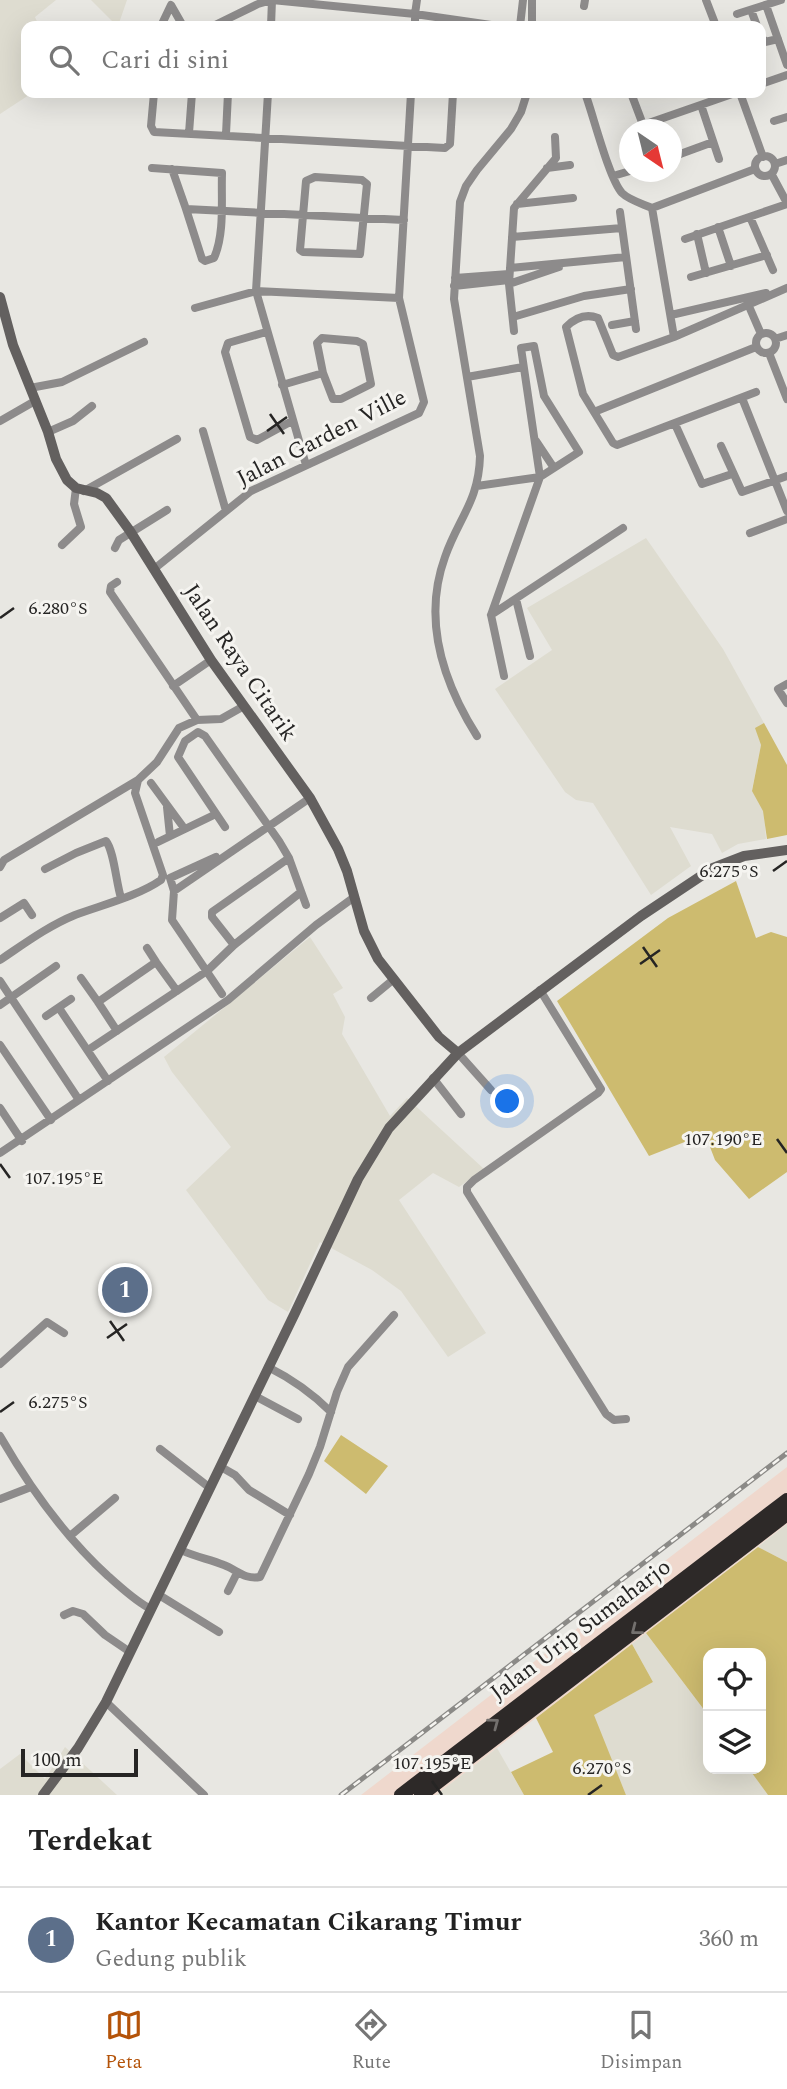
<!DOCTYPE html>
<html lang="id">
<meta charset="utf-8">
<style>
body{margin:0;font-family:Spectral,serif;background:#f2f2f2;color:#222}
.controls{position:absolute;right:21px;bottom:21px;display:grid;overflow:hidden;border-radius:14px;box-shadow:0 7px 28px #0002}
.controls button{width:63px;height:63px;display:grid;place-items:center;padding:0;border:0;border-bottom:2px solid #e0e0e0;background:#fff;color:#222;font:35px sans-serif}
.compass{position:absolute;left:619px;top:119px;width:63px;height:63px;border-radius:50%;background:#fff;box-shadow:0 7px 28px #0002;rotate:145deg}
.scale{position:absolute;left:21px;bottom:18px;width:117px;box-sizing:border-box;padding-left:7px;border:4px solid #262524;border-top:0;font-size:19px;line-height:24px;white-space:nowrap;color:#262524;-webkit-text-stroke:5px #f5f4f0;paint-order:stroke}
.you{position:absolute;left:508px;top:1102px;width:24px;height:24px;margin:-18px;border:5px solid #fff;border-radius:50%;background:#1a73e8;box-shadow:0 0 0 10px #1a73e833}
.badge{display:grid;place-items:center;width:46px;height:46px;border-radius:50%;background:#b45309;color:#fff;font-size:23px;font-weight:700}
.pin{position:absolute;translate:-50% -50%;border:4px solid #fff;box-shadow:0 2px 7px #0006}
.list{margin:0;padding:0;list-style:none}
h2{display:flex;justify-content:space-between;align-items:center;height:91px;margin:0;padding:0 28px;font-size:30px}
h2 small{font-size:23px;font-weight:400;color:#767676}
.list li{display:grid;grid-template-columns:46px 1fr auto;gap:21px;align-items:center;box-sizing:border-box;height:105px;padding:0 28px;border-top:2px solid #e0e0e0}
.list b{display:block;font-size:26px;white-space:nowrap}
.list p{margin:0;font-size:23px;white-space:nowrap;color:#767676}
.list em{font-size:23px;font-style:normal;color:#767676}
.icon{flex:none;width:38px;height:38px;fill:none;stroke:currentColor;stroke-width:2;stroke-linecap:round;stroke-linejoin:round}
.map{position:relative;flex:none;width:787px;height:1795px;overflow:hidden}
.search{position:absolute;background:#fff;box-shadow:0 7px 28px #0002;left:21px;right:21px;top:21px;height:77px;display:flex;align-items:center;gap:18px;box-sizing:border-box;padding:0 24px;border-radius:14px;color:#767676;font-size:26px}
.sheet{height:196px;background:#fff}
nav{display:flex;justify-content:space-around;align-items:center;box-sizing:border-box;height:98px;border-top:2px solid #e0e0e0;background:#fff;font-size:19px;color:#767676}
nav a{display:grid;justify-items:center;gap:4px}
nav .on{color:#b45309}
.map>svg:first-child{display:block}
.commercial{fill:#efd8cd}
.built{fill:#dedcd0}
.green{fill:#cdbb6f}
.lines{fill:none;stroke-linecap:round;stroke-linejoin:round}
.street{stroke:#8d8b8b;stroke-width:8}
.secondary{stroke:#63605f;stroke-width:10}
.highway{stroke:#2d2928;stroke-width:14}
.rail-casing{stroke:#8b8a87;stroke-width:5}
.rail{stroke:#f5f4f0;stroke-width:2.5;stroke-dasharray:8;stroke-linecap:butt}
.oneway{stroke:#73706e}
.ticks{fill:none;stroke:#262524;stroke-width:2.5}
.labels{text-anchor:middle;stroke-width:6;stroke-linejoin:round;paint-order:stroke}
.street-label{font-size:23px;fill:#262524;stroke:#f5f4f0}
.ticks-label{font-size:18px;text-anchor:middle;fill:#262524;stroke:#f5f4f0;stroke-width:6;stroke-linejoin:round;paint-order:stroke}
</style>
<div class="map">
<svg width="787" height="1795" viewBox="0 0 787 1795">
<rect width="100%" height="100%" fill="#e8e7e2"/>
<path class="commercial" d="M787 1467V1524L436 1795H361Z"/>
<path class="built" d="M0 0H56L35 17 39 26H26V93H32L0 114Z
M91 0H127L118 26H117Z
M646 538 723 649 764 723 756 728 761 745 752 790 764 811 766 839 738 844 722 853 712 834 670 827 691 866 651 895 593 803 576 800 565 792 495 689 552 650 527 608Z
M310 937 343 988 333 994 345 1017 342 1034 390 1116 407 1098 484 1169 459 1187 433 1173 399 1200 486 1333 448 1357 401 1291 372 1270 320 1242 288 1312 268 1300 186 1190 231 1147 172 1072 164 1057Z
M787 1524V1562L758 1547Z
M646 1633 708 1715V1769H749L768 1795H626L593 1715 653 1682 632 1644Z
M65 1747 117 1795H0V1769L20 1754 45 1779Z
M497 1748 524 1795H436Z"/>
<path class="green" d="M764 723 787 765V835L767 839 763 811 752 791 761 745 755 728Z
M736 881 756 938 771 932 787 937V1172L749 1199 715 1160 705 1134 649 1156 557 1001 668 918Z
M341 1435 388 1466 366 1494 324 1461Z
M758 1547 787 1562V1795H768L749 1769H761V1653H708V1715L646 1633Z
M632 1644 653 1682 594 1715 626 1795H524L511 1772 553 1752 536 1718Z"/>
<g class="lines">
<path class="street" d="M706 0 716 26
M766 5 787 65
M584 6 585 0
M751 10 757 26
M737 14 781 0
M161 26 171 5 183 26
M213 26 258 4 272 0 415 14 417 0
M271 26 272 0
M415 26V14L498 26
M520 26 523 0
M532 26V0
M761 36 765 42 778 39
M761 84 787 75
M154 93 151 126 154 132 445 148 450 144 453 93
M268 93 256 291 306 465
M585 93C593 114 609 179 622 193 629 200 643 204 652 208L755 169
M631 93 645 130
M740 93 763 157
M701 105 719 159
M774 121 787 117
M643 125 735 93
M189 133 192 93
M226 134 228 93
M755 166a10 10 0 1 1 20 0a10 10 0 1 1-20 0Z
M672 157 713 142
M775 164 787 160
M152 168 222 173C221 199 225 233 214 258L205 261 202 259 186 209 404 220
M547 168 570 165
M172 169 186 209
M772 175 787 203
M613 176 630 171
M315 177 362 180 367 184 360 254 303 252 300 250 306 181Z
M517 204 573 198
M652 208 674 337
M620 212 636 329
M750 217 773 270
M718 227 731 266
M697 234 706 273
M512 237 622 228
M685 239 787 204
M510 268 626 257
M691 277 767 255
M455 278 509 274
M509 284 559 267
M454 286 509 280
M748 304 761 334
M195 308 256 291 399 298
M671 315 766 293
M513 317 584 296 631 289
M612 325 635 321
M514 331 509 284 514 208 556 158 555 137
M266 332 228 343 225 352 250 437 257 440 292 421
M756 343a10 10 0 1 1 20 0a10 10 0 1 1-20 0Z
M322 338 357 341 363 344 371 384 341 399H333L323 373 317 343Z
M775 339 787 335
M769 353 787 399
M467 377 523 367
M282 385 323 373
M30 388 62 382 144 342
M756 392 617 445 613 443 583 394 566 327C575 318 585 313 598 318L613 355 618 357 674 337 787 288
M742 398 787 511
M594 412 756 347
M0 421 35 401
M675 424 702 484 732 474
M203 431 226 511
M48 432 73 421 92 406
M536 441 554 468
M721 446 742 492 787 476
M477 486 540 477 579 452 544 396 534 346 521 348 540 477 491 615 504 676
M84 491 177 439
M750 533 787 519
M62 545 81 527 74 504 76 488
M115 548 119 540 167 510
M154 569 251 491 419 413 424 402 399 298 411 93
M117 582 111 586 110 592 197 720
M516 599 530 656
M491 615 623 528
M787 684 778 689 787 703
M173 686 211 660
M477 736C443 682 422 620 445 557 458 519 479 501 480 456L454 299 460 202 466 186 477 170 511 129 521 112 527 93
M151 783 184 828
M167 807 170 836
M225 827 178 757 185 741 198 732 205 736 279 841 289 858 306 905
M158 842 216 814
M0 867 4 860 138 780
M45 869 76 853 106 841C114 851 116 882 121 898
M174 891 170 878 216 857
M0 918 24 903 32 915
M234 945 212 917V912L289 858
M147 948 156 962
M0 960C24 944 48 926 75 915 102 905 138 896 161 880L163 875 135 793 138 780 157 762 179 728 197 720 221 719 244 706
M81 978 98 1002
M0 981 79 1100
M540 990 601 1089 598 1093 474 1180 467 1187V1192L606 1414 614 1420 626 1419
M222 994 172 920 174 891 310 798
M371 998 394 979
M0 1005 56 966
M59 1008 108 1081
M46 1016 71 999
M117 1031 98 1002 156 962 177 991
M0 1045 51 1120
M88 1050 207 971 234 945 301 892
M458 1053 491 1090
M433 1078 461 1114
M0 1108 22 1141
M0 1153 228 1000 316 925 353 898
M0 1364 47 1322 64 1333
M268 1367C292 1379 312 1393 331 1412
M255 1396 298 1419
M0 1436C30 1488 64 1536 108 1576 122 1588 135 1601 151 1609
M160 1449 210 1488
M221 1467 235 1475 249 1490 290 1515
M0 1499 31 1487
M70 1536 115 1498
M181 1550C195 1557 210 1559 224 1565 237 1570 245 1580 260 1577L309 1474 320 1447 337 1392 348 1367 394 1315
M228 1591 237 1573
M159 1595 219 1632
M64 1615 73 1611 83 1614 105 1635 130 1652
M106 1702 204 1795"/>
<path class="secondary" d="M0 297 13 345 48 432 56 459 67 480 76 488 97 493 106 498 130 531 211 660 310 798 338 849 347 871 364 931 378 959 439 1037 458 1053
M43 1795 78 1748 106 1702 295 1313 358 1179 389 1128 458 1053 641 916 713 868 744 856 787 850"/>
<path class="highway" d="M401 1795 787 1500
M421 1795 787 1514"/>
<defs>
<path id="rail" d="M341 1795 787 1453"/>
</defs>
<use href="#rail" class="rail-casing"/>
<use href="#rail" class="rail"/>
</g>
<defs><path id="oneway-chevron" d="M-2-3.5L2.5 0L-2 3.5" fill="none" stroke-width="1.6" stroke-linecap="round" stroke-linejoin="round" transform="scale(1.75)"/></defs>
<g class="oneway">
<use href="#oneway-chevron" transform="translate(636 1630) rotate(142)"/>
<use href="#oneway-chevron" transform="translate(494 1723) rotate(-37)"/>
</g>
<path class="ticks" d="M270 414 284 434M267 431 287 417M0 618 14 608M773 871 787 861M643 947 657 967M640 964 660 950M777 1139 787 1153M0 1164 10 1178M110 1321 124 1341M107 1338 127 1324M0 1412 14 1402M432 1781 442 1795M588 1795 602 1785"/>
<g class="labels">
<g class="street-label">
<text transform="translate(321 437) rotate(-27)" y="8">Jalan Garden Ville</text>
<text transform="translate(241 662) rotate(56)" y="8">Jalan Raya Citarik</text>
<text transform="translate(580 1629) rotate(-37)" y="8">Jalan Urip Sumaharjo</text>
</g>
</g>
<g class="ticks-label">
<text x="58" y="614">6.280°S</text>
<text x="729" y="877">6.275°S</text>
<text x="723" y="1145">107.190°E</text>
<text x="64" y="1184">107.195°E</text>
<text x="58" y="1408">6.275°S</text>
<text x="432" y="1769">107.195°E</text>
<text x="602" y="1774">6.270°S</text>
</g>
</svg>
<div class="controls">
<button><svg class="icon" aria-label="locate" viewBox="0 0 24 24"><circle cx="12" cy="12" r="6"/><path d="M12 2v4M12 18v4M2 12h4M18 12h4"/></svg></button>
<button><svg class="icon" aria-label="layers" viewBox="0 0 24 24"><path d="M12 4l9 5-9 5-9-5zM3 14l9 5 9-5"/></svg></button>
</div>
<svg class="compass" viewBox="-18 -18 36 36"><path d="M0-13l5 13h-10z" fill="#e53935"/><path d="M0 13l5-13h-10z" fill="#767676"/></svg>
<div class="scale">100 m</div>
<div class="you"></div>
<div class="pin badge" style="left:125px;top:1290px;background:#5c6f8a">1</div>
<div class="search"><svg class="icon" aria-label="search" viewBox="0 0 24 24"><circle cx="10" cy="10" r="6"/><path d="M15 15l6 6"/></svg>Cari di sini</div>
</div>
<section class="sheet">
<h2>Terdekat<small></small></h2>
<ul class="list">
<li><span class="badge" style="background:#5c6f8a">1</span><div><b>Kantor Kecamatan Cikarang Timur</b><p>Gedung publik</p></div><em>360 m</em></li>
</ul>
</section>
<nav>
<a class="on"><svg class="icon" aria-label="map" viewBox="0 0 24 24"><path d="M3 6l6-2 6 2 6-2v14l-6 2-6-2-6 2zM9 4v14M15 6v14"/></svg>Peta</a>
<a><svg class="icon" aria-label="directions" viewBox="0 0 24 24"><path d="M12 3l9 9-9 9-9-9zM9 14v-3h6M13 9l2 2-2 2"/></svg>Rute</a>
<a><svg class="icon" aria-label="saved" viewBox="0 0 24 24"><path d="M7 4h10v16l-5-4-5 4z"/></svg>Disimpan</a>
</nav>
